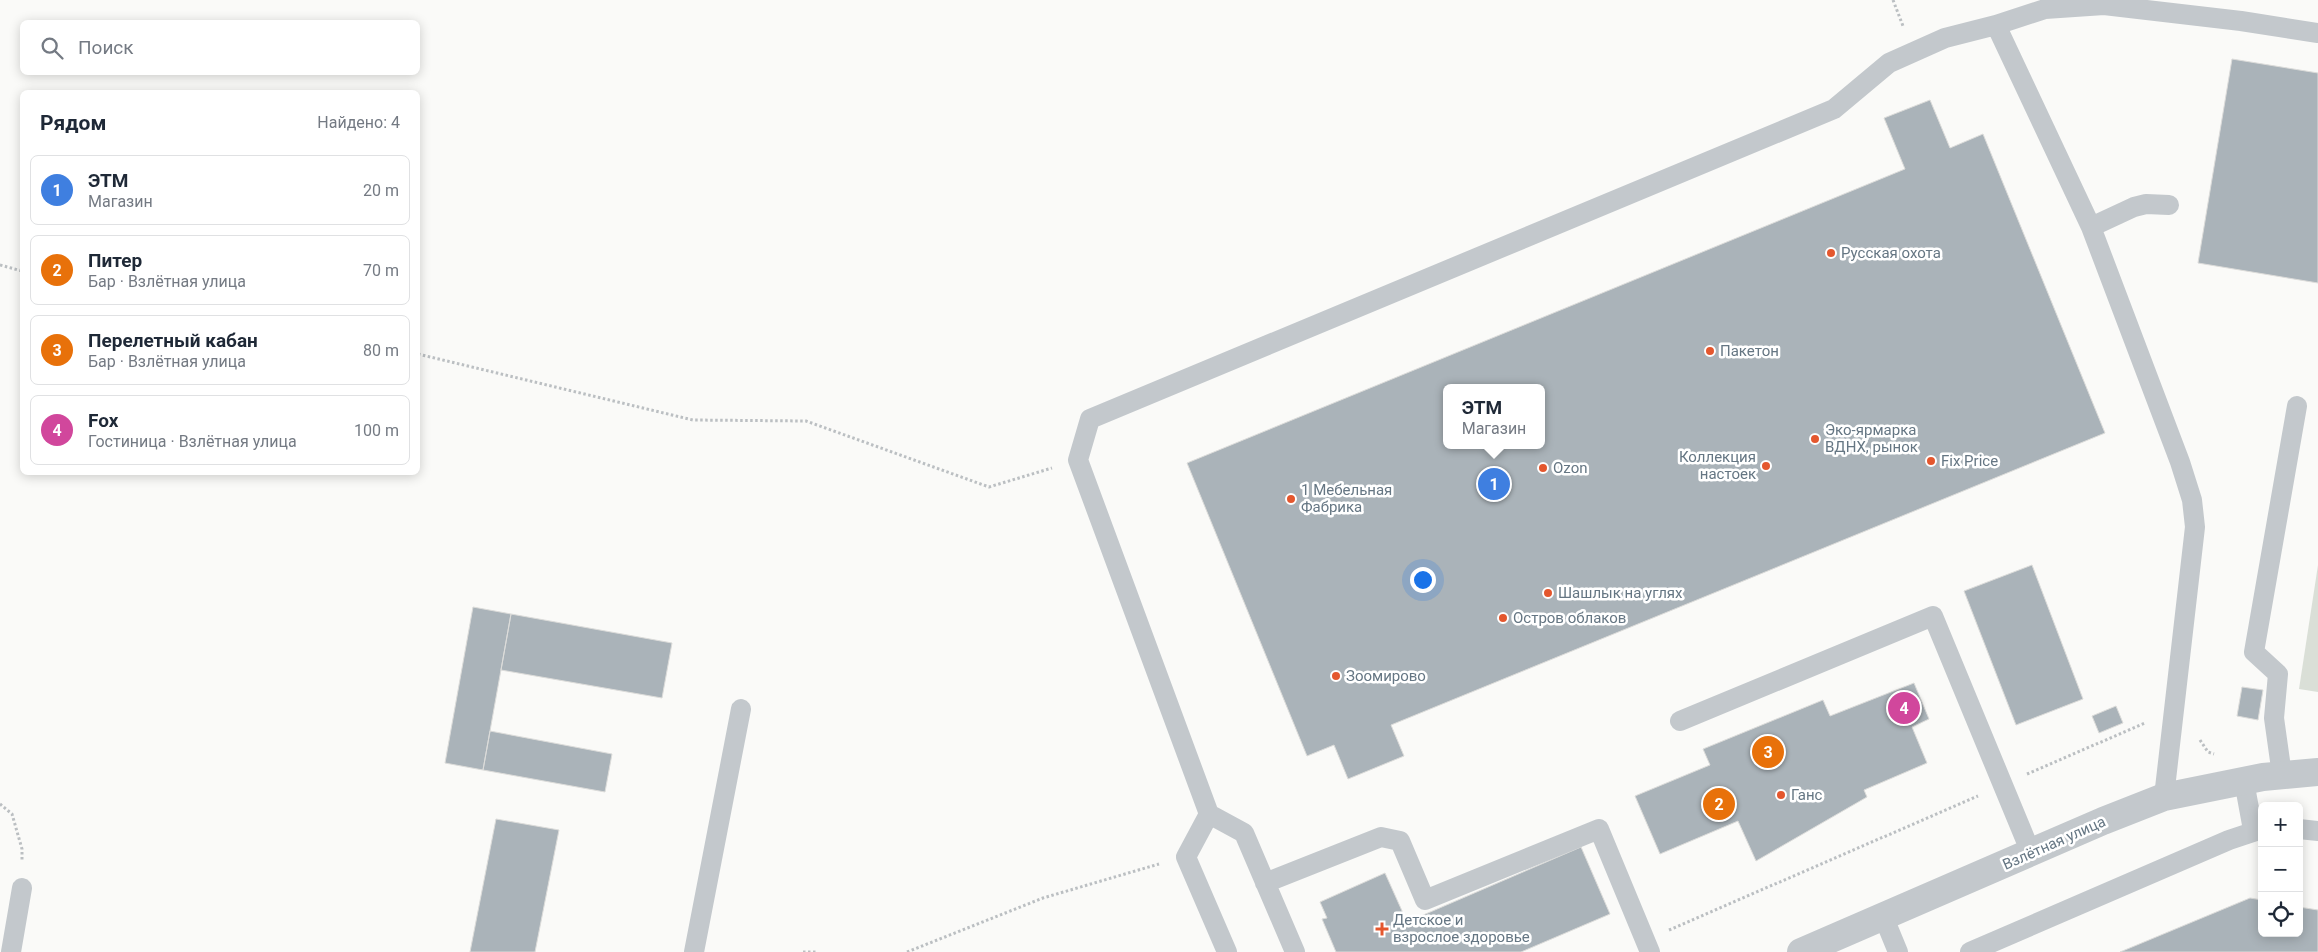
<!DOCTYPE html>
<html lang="ru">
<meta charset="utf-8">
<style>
body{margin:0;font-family:Roboto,sans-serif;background:#f6f6f7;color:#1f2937}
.controls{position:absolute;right:15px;bottom:15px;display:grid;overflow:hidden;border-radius:8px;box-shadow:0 2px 12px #0003}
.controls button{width:45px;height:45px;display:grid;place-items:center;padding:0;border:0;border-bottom:1px solid #e0e1e3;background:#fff;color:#1f2937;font:25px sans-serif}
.you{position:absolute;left:1422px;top:579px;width:18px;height:18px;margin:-12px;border:4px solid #fff;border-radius:50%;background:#1a73e8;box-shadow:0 0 0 8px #1a73e833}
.badge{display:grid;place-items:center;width:32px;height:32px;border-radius:50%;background:#7c3aed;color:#fff;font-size:16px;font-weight:700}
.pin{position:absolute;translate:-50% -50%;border:2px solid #fff;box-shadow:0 1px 5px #0006}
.popup{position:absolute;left:1443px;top:384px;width:102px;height:65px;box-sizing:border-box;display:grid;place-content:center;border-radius:8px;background:#fff;filter:drop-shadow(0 1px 4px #0005);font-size:16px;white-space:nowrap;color:#747a83}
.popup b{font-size:19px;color:#1f2937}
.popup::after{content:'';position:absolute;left:50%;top:100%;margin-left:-10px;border:10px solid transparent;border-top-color:#fff}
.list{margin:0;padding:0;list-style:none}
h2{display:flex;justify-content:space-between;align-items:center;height:65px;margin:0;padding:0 20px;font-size:21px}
h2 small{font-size:16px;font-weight:400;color:#747a83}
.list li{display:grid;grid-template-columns:32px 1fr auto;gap:15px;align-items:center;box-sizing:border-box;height:70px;margin:0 10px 10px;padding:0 10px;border:1px solid #e0e1e3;border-radius:8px}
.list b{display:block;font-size:19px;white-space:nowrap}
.list p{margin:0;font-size:16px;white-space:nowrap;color:#747a83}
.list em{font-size:16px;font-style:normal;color:#747a83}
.icon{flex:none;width:28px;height:28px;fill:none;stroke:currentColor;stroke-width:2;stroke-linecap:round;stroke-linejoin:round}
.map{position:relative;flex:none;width:2318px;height:952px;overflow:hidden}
.search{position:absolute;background:#fff;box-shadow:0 2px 12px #0003;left:20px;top:20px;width:400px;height:55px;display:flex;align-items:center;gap:12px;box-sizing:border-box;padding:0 18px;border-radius:8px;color:#747a83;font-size:19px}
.panel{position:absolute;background:#fff;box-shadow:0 2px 12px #0003;left:20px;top:90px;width:400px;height:385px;border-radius:8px}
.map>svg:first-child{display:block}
.green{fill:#dadfd7}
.building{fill:#aab3b9;stroke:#dcdcda;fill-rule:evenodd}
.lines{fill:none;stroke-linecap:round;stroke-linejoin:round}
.path{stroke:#bbbfc2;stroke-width:3;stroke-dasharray:2.5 2.5;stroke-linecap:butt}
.lane{stroke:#c3c8cc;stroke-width:20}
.street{stroke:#c3c8cc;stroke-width:28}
.poi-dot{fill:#e4572e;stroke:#fff;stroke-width:2}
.labels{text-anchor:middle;stroke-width:5;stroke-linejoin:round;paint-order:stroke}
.poi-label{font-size:15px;fill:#657683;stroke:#fff;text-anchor:start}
.street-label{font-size:15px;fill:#657683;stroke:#fff}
</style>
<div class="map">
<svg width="2318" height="952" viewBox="0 0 2318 952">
<rect width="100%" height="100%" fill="#fafaf8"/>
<path class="green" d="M2318 565V692L2299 689Z"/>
<path class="building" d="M2232 59 2318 73V283L2198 263Z
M1930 100 1950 148 1983 134 2105 433 1391 725 1404 756 1348 779 1334 745 1307 756 1187 463 1905 169 1884 118ZM1446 388H1542V445H1446Z
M2032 565 2083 699 2016 725 1964 591Z
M473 607 511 614 483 770 445 763Z
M511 614 672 643 662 698 501 670Z
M1914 683 1929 719 1912 727 1927 763 1864 790 1867 797 1756 861 1738 821 1660 854 1635 796 1710 765 1703 749 1823 700 1830 716Z
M2242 687 2263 690 2258 720 2237 716Z
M2116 706 2123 723 2099 733 2092 716Z
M490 731 612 754 605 792 483 770Z
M496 819 559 830 535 952H470Z
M1581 847 1610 914 1521 952H1336L1322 919 1327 918 1320 902 1385 873 1407 922Z
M2250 898 2262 900V933H2299V907L2318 910V952H2120Z"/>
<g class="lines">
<path class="path" d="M1893 0 1903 26
M0 265 22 271
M418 354 693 420 806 421 989 487 1052 468
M2200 740 2208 752 2214 754
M2027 774 2145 723
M0 804 12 814 22 849V861
M1669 930 1978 796
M803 952H816
M907 952 1043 898 1159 864"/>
<path class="lane" d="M1996 25 2045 9 2104 5 2241 21 2318 33
M2091 227 2134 207 2146 204 2169 205
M1680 721 1933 616 2031 853
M2282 775 2274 718 2278 674 2254 652 2297 406
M2244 781 2253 830
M1209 814 1186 857 1227 952
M2299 829 2318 831
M1265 883 1381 837 1400 841 1425 900 1599 829 1650 952
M1884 918 1898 952
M11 952 22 888
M694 952 741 709
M1295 952 1244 833 1209 814 1078 460 1090 419 1834 109 1889 63 1945 38 1996 25 2091 227 2180 462 2192 500 2195 527 2164 797
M1970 952 2229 840 2262 829"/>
<path class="street" d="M1801 952 2103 821 2164 797 2263 777 2318 772"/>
</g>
<g class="poi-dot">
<circle cx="1831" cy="253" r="5"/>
<circle cx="1710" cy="351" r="5"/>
<circle cx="1815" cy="439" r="5"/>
<circle cx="1931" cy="461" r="5"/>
<circle cx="1766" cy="466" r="5"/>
<circle cx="1543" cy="468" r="5"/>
<circle cx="1291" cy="499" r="5"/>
<circle cx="1548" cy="593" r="5"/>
<circle cx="1503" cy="618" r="5"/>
<circle cx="1336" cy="676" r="5"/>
<circle cx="1781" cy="795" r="5"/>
<path d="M1379.5 921.5h5v5h5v5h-5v5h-5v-5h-5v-5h5z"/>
</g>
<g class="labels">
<g class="poi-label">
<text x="1841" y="258">Русская охота</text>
<text x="1720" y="356">Пакетон</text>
<text x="1825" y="435">Эко-ярмарка<tspan x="1825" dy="17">ВДНХ, рынок</tspan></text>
<text x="1756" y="462" text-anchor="end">Коллекция<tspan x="1756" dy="17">настоек</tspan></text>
<text x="1941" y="466">Fix Price</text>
<text x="1553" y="473">Ozon</text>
<text x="1301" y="495">1 Мебельная<tspan x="1301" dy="17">Фабрика</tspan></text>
<text x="1558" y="598">Шашлык на углях</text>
<text x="1513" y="623">Остров облаков</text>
<text x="1346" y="681">Зоомирово</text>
<text x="1791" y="800">Ганс</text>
<text x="1393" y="925">Детское и<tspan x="1393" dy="17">взрослое здоровье</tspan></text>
</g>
<g class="street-label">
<text transform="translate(2054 843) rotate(-24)" y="5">Взлётная улица</text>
</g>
</g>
</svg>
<div class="controls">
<button>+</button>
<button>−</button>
<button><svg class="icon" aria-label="locate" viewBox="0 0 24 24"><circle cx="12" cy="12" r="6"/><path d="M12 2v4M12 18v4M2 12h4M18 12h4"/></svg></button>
</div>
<div class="you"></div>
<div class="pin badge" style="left:1494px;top:484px;background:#3f7fe0">1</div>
<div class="popup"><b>ЭТМ</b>Магазин</div>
<div class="pin badge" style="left:1719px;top:804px;background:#e8710a">2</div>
<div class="pin badge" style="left:1768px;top:752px;background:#e8710a">3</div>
<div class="pin badge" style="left:1904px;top:708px;background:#d1479c">4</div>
<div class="search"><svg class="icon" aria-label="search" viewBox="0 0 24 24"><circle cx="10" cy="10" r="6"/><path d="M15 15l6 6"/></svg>Поиск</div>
<section class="panel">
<h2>Рядом<small>Найдено: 4</small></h2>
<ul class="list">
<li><span class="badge" style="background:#3f7fe0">1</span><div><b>ЭТМ</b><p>Магазин</p></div><em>20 m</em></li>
<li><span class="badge" style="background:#e8710a">2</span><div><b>Питер</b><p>Бар · Взлётная улица</p></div><em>70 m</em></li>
<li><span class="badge" style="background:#e8710a">3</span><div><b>Перелетный кабан</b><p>Бар · Взлётная улица</p></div><em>80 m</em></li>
<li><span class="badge" style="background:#d1479c">4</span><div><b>Fox</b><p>Гостиница · Взлётная улица</p></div><em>100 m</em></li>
</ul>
</section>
</div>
